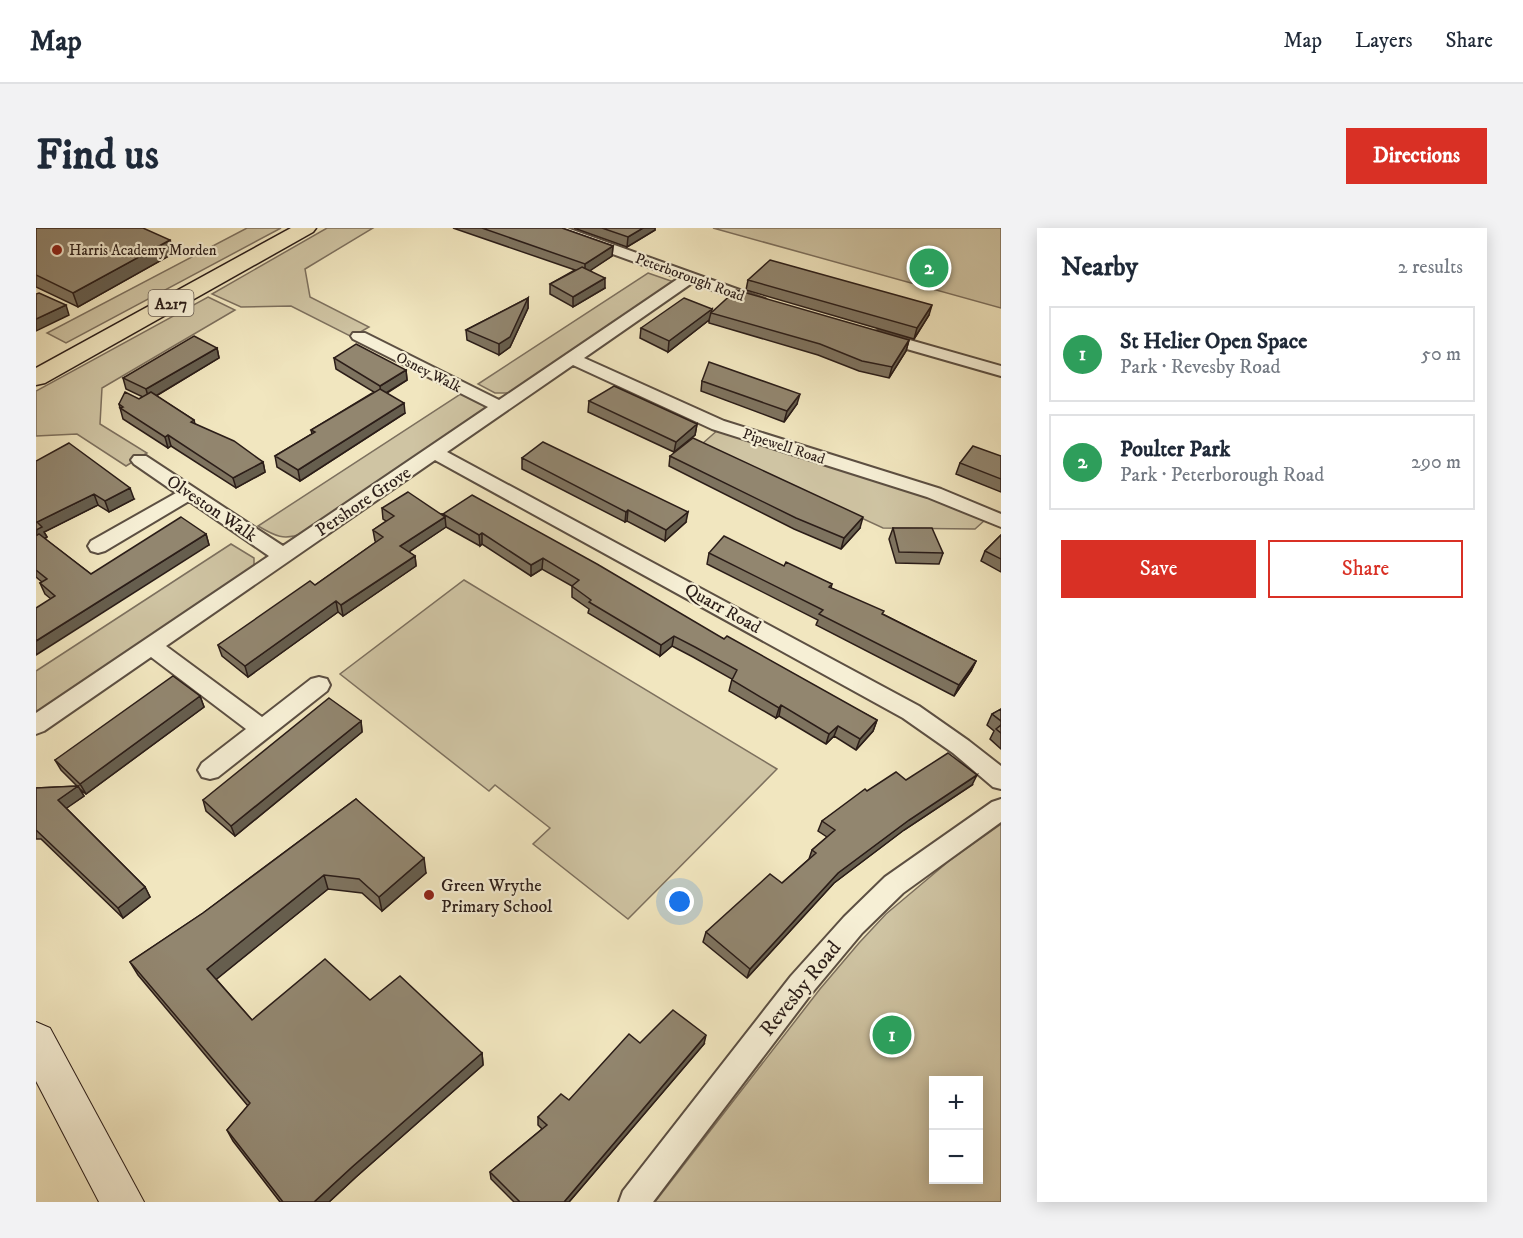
<!DOCTYPE html>
<meta charset="utf-8">
<style>
body{margin:0;font-family:"IM FELL DW Pica",serif;background:#f2f2f3;color:#1f2937}
.controls{position:absolute;right:18px;bottom:18px;display:grid;overflow:hidden;border-radius:0px;box-shadow:0 3px 15px #0003}
.controls button{width:54px;height:54px;display:grid;place-items:center;padding:0;border:0;border-bottom:2px solid #e0e1e3;background:#fff;color:#1f2937;font:30px sans-serif}
.you{position:absolute;left:644px;top:674px;width:21px;height:21px;margin:-15px;border:4px solid #fff;border-radius:50%;background:#1a73e8;box-shadow:0 0 0 9px #1a73e833}
.badge{display:grid;place-items:center;width:39px;height:39px;border-radius:50%;background:#d93025;color:#fff;font-size:20px;font-weight:700}
.pin{position:absolute;translate:-50% -50%;border:3px solid #fff;box-shadow:0 2px 6px #0006}
.list{margin:0;padding:0;list-style:none}
h2{display:flex;justify-content:space-between;align-items:center;height:78px;margin:0;padding:0 24px;font-size:26px}
h2 small{font-size:20px;font-weight:400;color:#747a83}
.list li{display:grid;grid-template-columns:39px 1fr auto;gap:18px;align-items:center;box-sizing:border-box;height:96px;margin:0 12px 12px;padding:0 12px;border:2px solid #e0e1e3;border-radius:0px}
.list b{display:block;font-size:22px;white-space:nowrap}
.list p{margin:0;font-size:20px;white-space:nowrap;color:#747a83}
.list em{font-size:20px;font-style:normal;color:#747a83}
.actions{display:flex;gap:12px;padding:18px 24px}
.actions a{flex:1;padding:14px 0;border:2px solid #d93025;border-radius:0px;text-align:center;font-size:21px;color:#d93025}
.actions .main{background:#d93025;color:#fff}
.map{position:relative;flex:none;width:965px;height:974px;overflow:hidden;border-radius:0px}
header{display:flex;align-items:center;gap:36px;box-sizing:border-box;height:84px;padding:0 30px;background:#fff;border-bottom:2px solid #e0e1e3}
header strong{font-size:28px}
nav{display:flex;gap:33px;margin-inline-start:auto;font-size:21px}
.intro{display:flex;align-items:center;justify-content:space-between;box-sizing:border-box;height:144px;padding:0 36px}
h1{margin:0;font-size:42px}
.button{padding:15px 27px;border-radius:0px;background:#d93025;color:#fff;font-size:21px;font-weight:700}
main{display:flex;gap:36px;padding:0 36px}
aside{flex:1;background:#fff;border-radius:0px;box-shadow:0 3px 15px #0003}
.map>svg:first-child{display:block}
.green{fill:#cfc4a3;stroke:#7d705e;stroke-width:1.5;fill-rule:evenodd}
.lines{fill:none;stroke-linecap:round;stroke-linejoin:round}
.street-casing{stroke:#5c4f42;stroke-width:4}
.secondary-casing{stroke:#2b1d18;stroke-width:2}
.primary-casing{stroke:#2b1d18;stroke-width:3}
.street{fill:#f6efd5;fill-rule:evenodd}
.secondary{fill:#f6efd5;fill-rule:evenodd}
.primary{fill:#f1e6bf;fill-rule:evenodd}
.wall{fill:#7e735f;stroke:#2b1d18;stroke-width:1.5}
.shaded-wall{fill:#665e4e;stroke:#2b1d18;stroke-width:1.5}
.building{fill:#92866f;stroke:#2b1d18;stroke-width:1.5}
.poi-dot{fill:#8f2418;stroke:#f6efd5;stroke-width:2}
.labels{text-anchor:middle;stroke-width:4.5;stroke-linejoin:round;paint-order:stroke}
.far-poi-label{font-size:15px;fill:#2b1d18;stroke:#f6efd5;text-anchor:start}
.far-street-label{font-size:15px;fill:#2b1d18;stroke:#f6efd5}
.shield{fill:#f6efd5;stroke:#685c51;stroke-width:1.5}
.shield-label{font-size:16px;font-weight:bold;fill:#2b1d18}
.street-label{font-size:18px;fill:#2b1d18;stroke:#f6efd5}
.poi-label{font-size:18px;fill:#2b1d18;stroke:#f6efd5;text-anchor:start}
.near-street-label{font-size:21px;fill:#2b1d18;stroke:#f6efd5}
</style>
<header>
<strong>Map</strong>
<nav><a>Map</a><a>Layers</a><a>Share</a></nav>
</header>
<div class="intro"><h1>Find us</h1><a class="button">Directions</a></div>
<main>
<div class="map">
<svg width="965" height="974" viewBox="0 0 965 974">
<rect width="100%" height="100%" fill="#f1e6bf"/>
<filter id="stains"><feTurbulence type="fractalNoise" baseFrequency=".00333" numOctaves="4"/><feColorMatrix values="0 0 0 0 .2 0 0 0 0 .09 0 0 0 0 .02 0 0 0 .5 -.17"/></filter>
<radialGradient id="worn" r=".72"><stop offset=".6" stop-color="#630" stop-opacity="0"/><stop offset="1" stop-color="#630" stop-opacity=".3"/></radialGradient>
<path class="green" d="M211 0H245L30 115 11 105Z
M291 0H337L269 41 274 69 333 99 316 109 255 78 205 79 176 66Z
M677 0H965V80Z
M612 45 638 54 477 165H459L442 156Z
M172 69 199 82 66 160 64 196 111 225 90 238 41 206 0 208V163Z
M426 165 455 180 267 305C248 313 239 308 222 298Z
M684 200 892 268 949 292 939 301 847 300 666 216Z
M195 316 218 330V341L0 488V443Z
M428 352 741 541 592 691 497 616 514 600 459 557 453 563 304 446Z
M965 596V974H619L784 761 823 715 850 686 913 633ZM898 852H942V952H898Z"/>
<g class="lines">
<defs>
<path id="street" d="M511 0H531L729 71 732 74 729 77H719L656 55 548 130 688 193 905 261 965 286V299L891 269 676 201 537 137 411 224 883 478 933 513 965 538V561L957 559 917 525 867 490 399 232 130 418 226 489 275 451 283 449 291 451 294 457 291 463 182 549 174 551 166 549 162 542 166 535 210 501 115 429 8 503 0 506V485L233 328 153 273 69 323 62 325 55 323 52 318 55 313 140 265 98 236 95 232 98 228H110L247 318 452 179 317 111 315 108 317 105H329L463 172 643 50 513 3Z
M842 103 965 138V148L836 111 834 108 836 105Z
M965 571V594L867 665 826 705 775 766 617 974H583L587 963 755 748 808 689 849 649 956 574Z"/>
<path id="secondary" d="M0 794 14 800 108 974H63L0 853Z"/>
<path id="primary" d="M255 0H280L277 4 9 155 0 157V140Z"/>
</defs>
<use href="#street" class="street-casing"/>
<use href="#secondary" class="secondary-casing"/>
<use href="#primary" class="primary-casing"/>
<use href="#street" class="street"/>
<use href="#secondary" class="secondary"/>
<use href="#primary" class="primary"/>
</g>
<path class="wall" d="M0 0 138 25 42 79 0 59Z
M417 0H526L577 18 576 28 554 42 569 60 537 79 514 66V56L539 42Z
M538 0H619V2L591 19Z
M712 52 893 87 878 111 710 62Z
M492 70V80L474 119 463 127 431 112 430 102Z
M676 81 675 84 873 112 870 123 853 150 823 143 782 127 673 95V92L632 124 604 110 605 100Z
M181 120 183 130 120 168 158 192 159 196 227 234 229 244 200 260 135 218 132 220 87 191 83 176 103 171 107 169 90 161 87 150Z
M298 130 370 142 371 152 351 165 369 185 264 253 241 239 239 228 276 206 275 202 338 164 300 141Z
M666 153 761 176 748 194 665 163Z
M553 173 661 196 659 207 638 224 552 184Z
M634 228 824 300 805 321 758 301 633 238Z
M965 228V264L920 246 924 235Z
M486 230 650 294 629 313 591 293 589 294 486 241Z
M0 233 98 271 73 284 62 277 8 304 11 309 9 311 55 346 170 306 173 317 15 371 9 366 4 355 6 354 0 349Z
M346 280 407 286 688 411 841 492 837 503 820 522 798 508 790 516 743 488 740 490 693 463 696 451 657 429 636 418 624 428 552 385 553 381 536 369V358L506 341 495 348 446 316 444 318 410 299 373 324 379 328 380 338 307 388 302 384 212 449 186 428 182 417 279 357 340 314 339 313 337 302 350 293 347 291Z
M857 300 907 325 903 336 860 335 853 311Z
M965 307V344L945 333 949 323Z
M673 325 748 338 796 356 795 360 940 433 935 443 918 468 780 397 782 392 671 336Z
M164 468 168 479 50 566 44 561 48 568 30 580 109 659 114 669 87 690 5 611H0V560L41 558 25 542 19 532Z
M965 481V521L954 511 958 503 951 497 956 486Z
M325 493 326 504 199 608 170 583 167 572Z
M870 552 936 557 868 602 798 655 711 750 667 714 670 704 746 655 773 631 776 622 791 609 782 603 786 593 831 563Z
M320 571 390 645 346 683 326 665 292 661 180 751 216 792 334 772 446 825 447 837 320 949 293 974H244L197 913 191 902 212 878 102 747 94 734 167 685Z
M604 815 668 816 533 974H478L455 951 454 944 506 901 502 897V889L533 872Z"/>
<path class="shaded-wall" d="M607 0H619V2L591 19 592 9Z
M134 12 138 25 42 79 37 65Z
M577 18 576 28 549 46V36Z
M569 50V60L537 79V69Z
M492 70V80L474 119 463 127V116Z
M30 77 33 87 0 103V91Z
M896 77 893 87 878 111 881 100Z
M676 81 673 92 632 124 633 113Z
M873 112 870 123 853 150 856 139Z
M181 120 183 130 113 172 110 161Z
M370 142 371 152 345 168 344 158Z
M764 166 761 176 748 194 751 183Z
M368 175 369 185 264 253 262 242Z
M661 196 659 207 638 224 640 214Z
M132 207 135 218 132 220 129 209Z
M227 234 229 244 200 260 197 250Z
M94 260 98 271 73 284 69 273Z
M58 266 62 277 8 304 11 309 0 315 1 294Z
M592 282 591 293 589 294 590 284Z
M652 284 650 294 629 313 630 302Z
M409 289 410 299 365 329 364 318Z
M827 289 824 300 805 321 808 310Z
M446 305V316L444 318 443 307Z
M170 306 173 317 0 427V413Z
M379 328 380 338 307 388 305 377Z
M507 330 506 341 495 348V337Z
M300 373 302 384 212 449 209 438Z
M638 408 636 418 624 428 625 417Z
M940 433 935 443 918 468 923 457Z
M164 468 168 479 50 566 44 556Z
M745 477 743 488 740 490 743 480Z
M841 492 837 503 820 522 824 511Z
M325 493 326 504 199 608 195 598Z
M802 498 798 508 790 516 793 506Z
M941 547 936 557 868 602 798 655 711 750 714 741 802 645 873 592Z
M42 558 48 568 28 582 22 572Z
M388 630 390 645 346 683 343 669Z
M288 647 292 661 177 754 171 741Z
M109 659 114 669 87 690 82 680Z
M670 807 668 816 533 974H528Z
M446 825 447 837 320 949 293 974H278L316 939Z"/>
<path class="building" d="M0 0H107L134 12 37 65 0 47Z
M446 0H526L577 18 549 36Z
M566 0H607L592 9Z
M734 32 896 77 881 100 712 52Z
M546 39 569 50 537 69 514 56Z
M700 62 873 112 856 139 826 133 784 116 675 85Z
M3 65 30 77 0 91V66Z
M492 70 474 109 463 116 430 102Z
M648 70 676 81 633 113 605 100Z
M158 108 181 120 110 161 87 150Z
M320 116 370 142 344 158 298 130Z
M673 134 764 166 751 183 666 153Z
M578 158 661 196 640 214 553 173Z
M344 161 368 175 262 242 239 228 279 204 275 202Z
M89 164 103 171 115 164 158 192 155 194 198 213 227 234 197 250 132 207 129 209 84 180 87 179 83 176Z
M657 210 827 289 808 310 760 290 634 228Z
M507 214 652 284 630 302 592 282 590 284 486 230Z
M33 215 94 260 69 273 58 266 1 294 6 299 0 302V233Z
M937 218 965 228V251L924 235Z
M372 264 409 289 364 318 379 328 305 377 300 373 209 438 182 417 274 353 279 357 347 309 337 302 358 288 346 280Z
M436 267 561 336 688 411 691 408 841 492 824 511 802 498 793 506 745 477 743 480 696 452 701 442 659 419 638 408 625 417 553 374 555 372 536 358 543 352 507 330 495 337 446 305 443 307 407 286Z
M145 289 170 306 0 413V380L19 368 4 355 11 351 0 342V308L3 306 55 346Z
M857 300H896L907 325 863 324Z
M965 307V331L949 323Z
M688 308 748 338 750 334 796 356 793 359 848 383 846 386 940 433 923 457 783 386 787 382 673 325Z
M137 448 164 468 44 556 19 532Z
M293 470 325 493 195 598 167 572Z
M965 481V493L956 486Z
M965 497V505L960 501Z
M912 525 941 547 873 592 802 645 714 741 670 704 734 646 746 655 780 625 776 622 799 602 786 593 829 561 831 563 860 544 870 552Z
M42 558 22 572 109 659 82 680 0 602V560Z
M320 571 388 630 343 669 323 651 288 647 171 741 216 792 289 731 334 772 364 748 446 825 316 939 278 974H247L191 902 214 875 94 734 167 685Z
M637 782 670 807 528 974H484L454 944 511 897 502 889 525 866 533 872 593 806 604 815Z"/>
<g class="poi-dot">
<circle cx="21" cy="22" r="6"/>
<circle cx="393" cy="667" r="6"/>
</g>
<g class="labels">
<g class="far-poi-label">
<text x="33" y="27">Harris Academy Morden</text>
</g>
<g class="far-street-label">
<text transform="translate(654 49) rotate(20)" y="5">Peterborough Road</text>
<text transform="translate(393 144) rotate(27)" y="5">Osney Walk</text>
<text transform="translate(748 218) rotate(18)" y="5">Pipewell Road</text>
</g>
<rect class="shield" x="112.5" y="62" width="45" height="26" rx="4.5"/>
<g class="shield-label">
<text x="135" y="81">A217</text>
</g>
<g class="street-label">
<text transform="translate(327 273) rotate(-34)" y="6">Pershore Grove</text>
<text transform="translate(176 280) rotate(34)" y="6">Olveston Walk</text>
<text transform="translate(687 380) rotate(29)" y="6">Quarr Road</text>
</g>
<g class="poi-label">
<text x="405" y="663">Green Wrythe<tspan x="405" dy="21">Primary School</tspan></text>
</g>
<g class="near-street-label">
<text transform="translate(764 760) rotate(-51)" y="7">Revesby Road</text>
</g>
</g>
<rect width="100%" height="100%" filter="url(#stains)"/>
<rect width="100%" height="100%" fill="url(#worn)"/>
</svg>
<div class="controls">
<button>+</button>
<button>−</button>
</div>
<div class="you"></div>
<div class="pin badge" style="left:856px;top:807px;background:#2e9e5b">1</div>
<div class="pin badge" style="left:893px;top:40px;background:#2e9e5b">2</div>
</div>
<aside>
<h2>Nearby<small>2 results</small></h2>
<ul class="list">
<li><span class="badge" style="background:#2e9e5b">1</span><div><b>St Helier Open Space</b><p>Park · Revesby Road</p></div><em>50 m</em></li>
<li><span class="badge" style="background:#2e9e5b">2</span><div><b>Poulter Park</b><p>Park · Peterborough Road</p></div><em>290 m</em></li>
</ul>
<div class="actions"><a class="main">Save</a><a>Share</a></div>
</aside>
</main>
